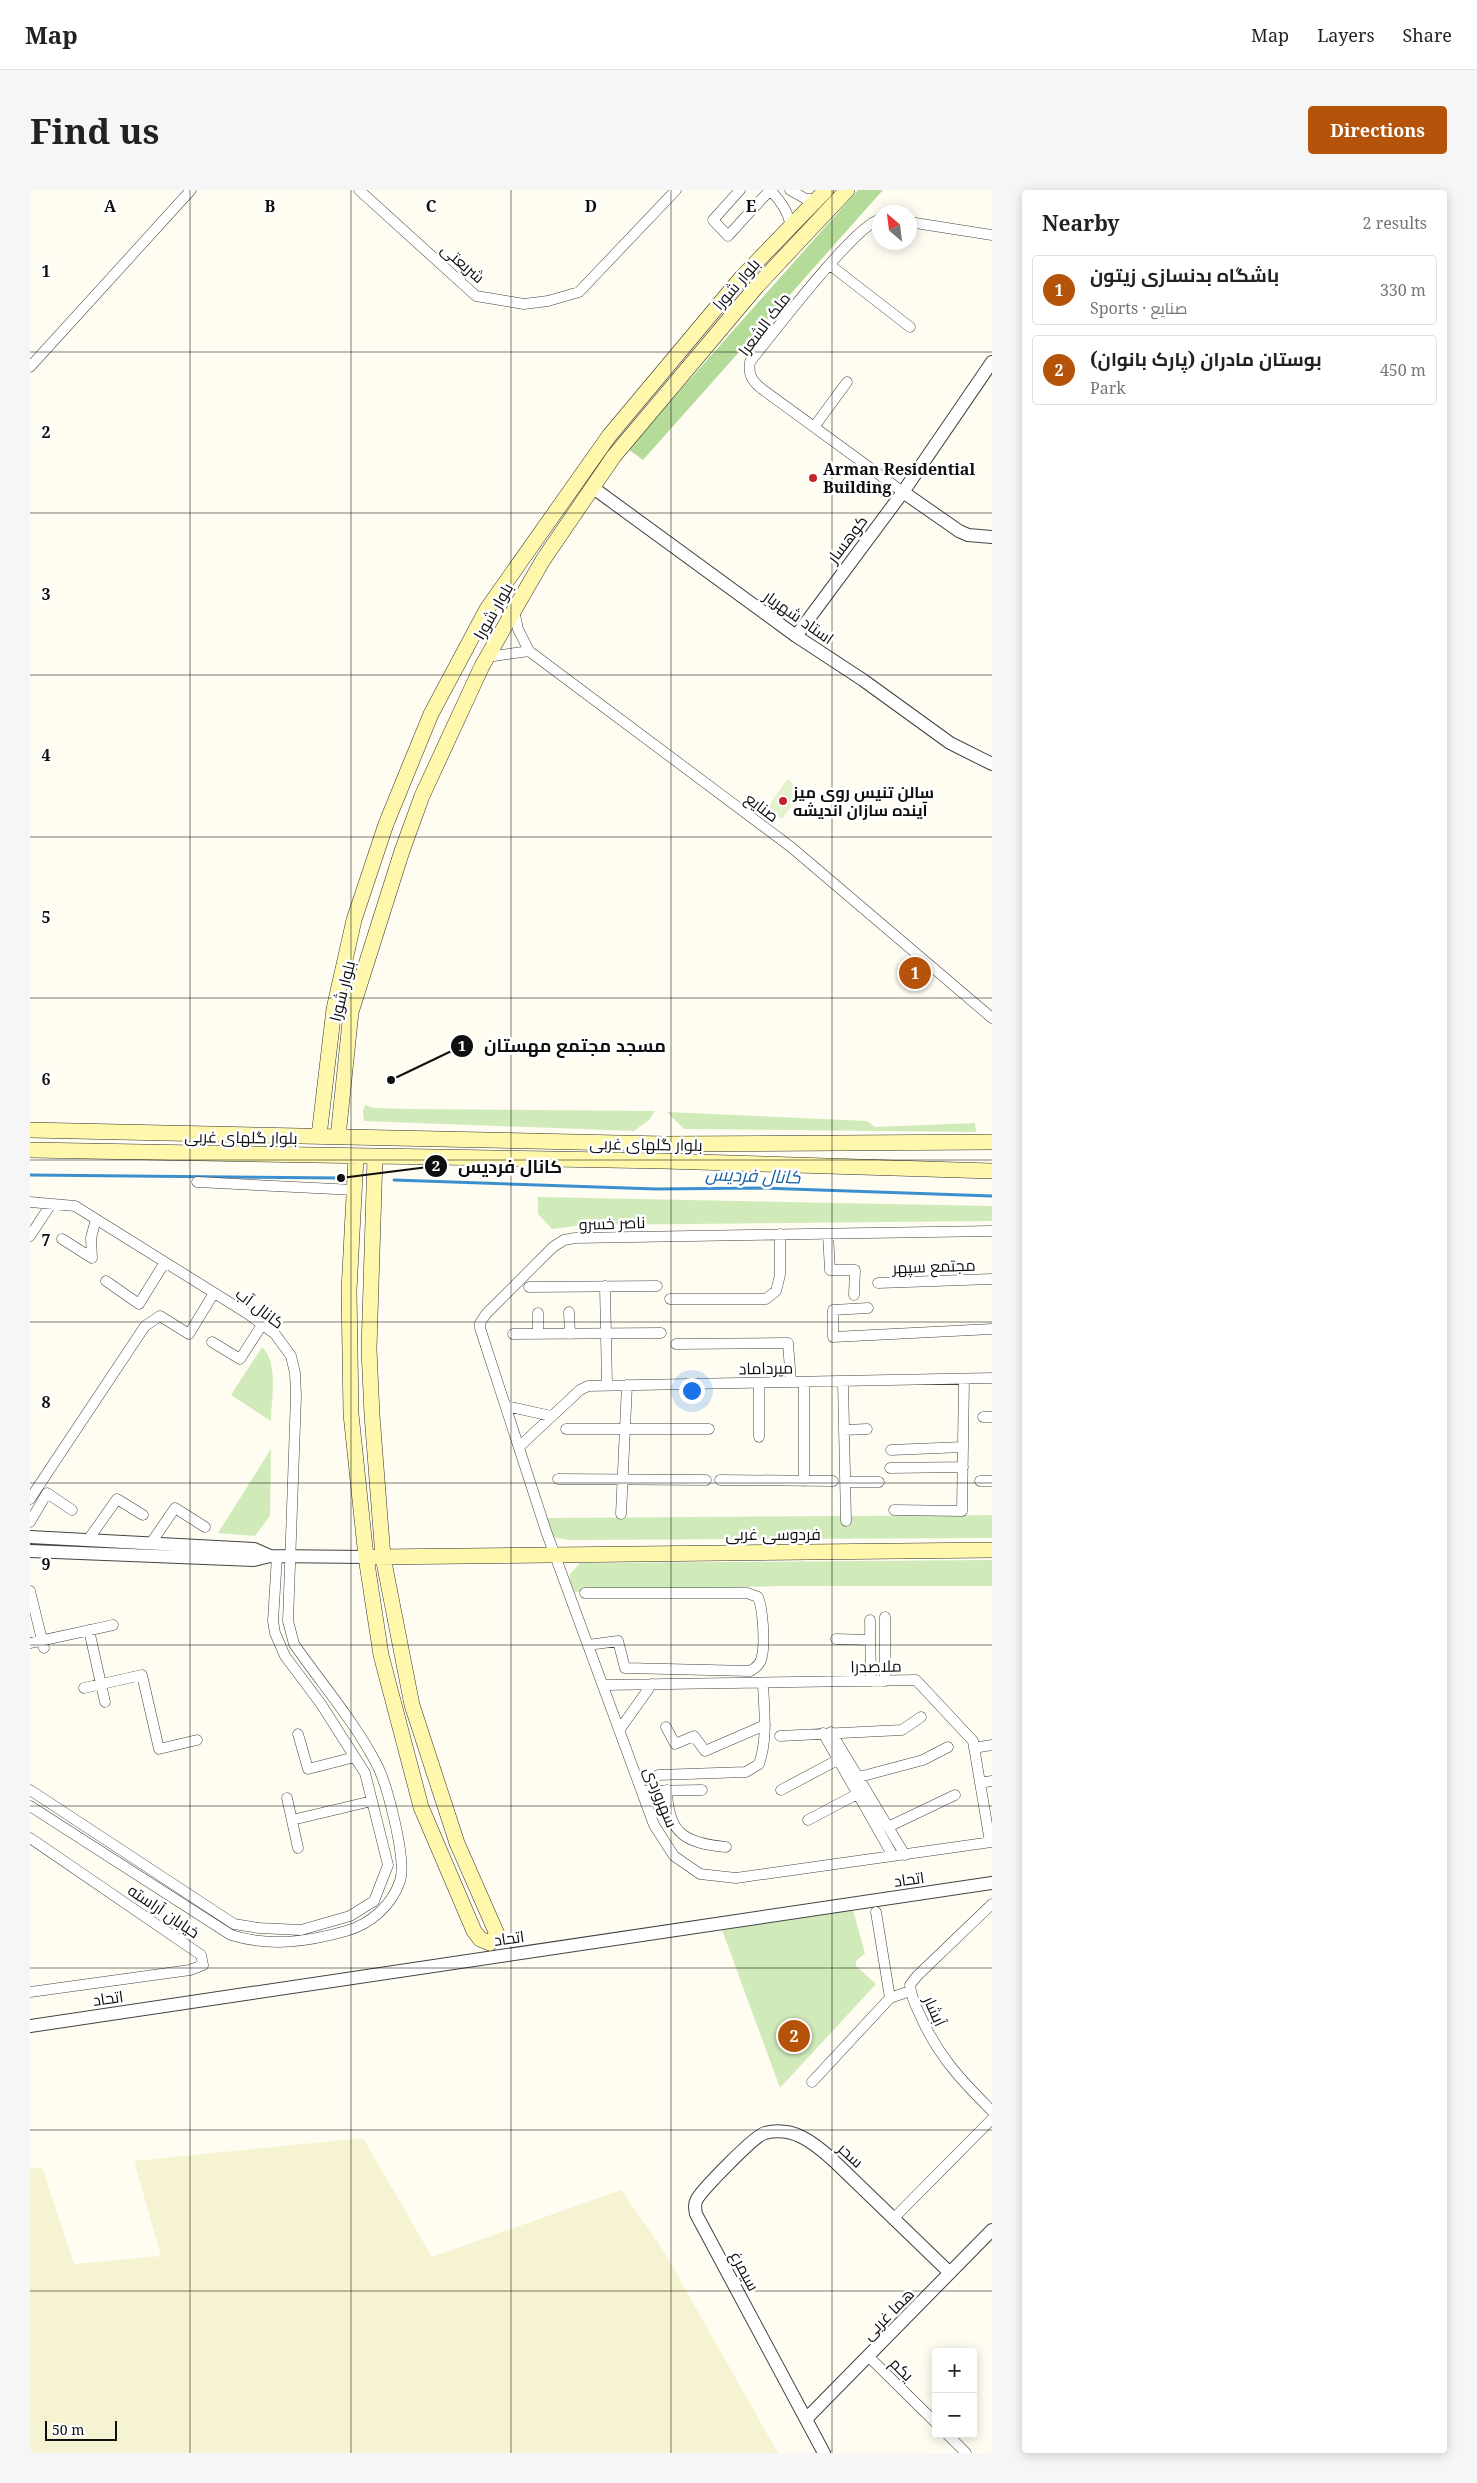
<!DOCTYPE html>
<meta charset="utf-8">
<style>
body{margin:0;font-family:"Noto Serif",Cairo,serif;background:#f6f6f6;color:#222}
.controls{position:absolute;right:15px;bottom:15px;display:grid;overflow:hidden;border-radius:5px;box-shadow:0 2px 12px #0003}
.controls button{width:45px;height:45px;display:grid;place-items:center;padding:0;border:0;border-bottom:1px solid #e0e0e0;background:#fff;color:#222;font:25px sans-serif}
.compass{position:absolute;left:842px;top:15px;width:45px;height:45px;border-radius:50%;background:#fff;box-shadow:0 2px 12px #0003;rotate:332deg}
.scale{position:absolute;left:15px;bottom:12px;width:72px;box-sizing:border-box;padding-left:5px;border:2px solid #0f0f0f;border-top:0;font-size:14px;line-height:18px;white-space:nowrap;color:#0f0f0f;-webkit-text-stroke:4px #fff;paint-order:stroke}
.you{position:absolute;left:661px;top:1200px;width:18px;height:18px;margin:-12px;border:4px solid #fff;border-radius:50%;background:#1a73e8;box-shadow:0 0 0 8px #1a73e833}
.badge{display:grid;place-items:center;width:32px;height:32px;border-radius:50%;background:#b45309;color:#fff;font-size:16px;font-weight:700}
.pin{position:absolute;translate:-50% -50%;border:2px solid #fff;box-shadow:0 1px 5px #0006}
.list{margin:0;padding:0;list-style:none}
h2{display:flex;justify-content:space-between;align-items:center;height:65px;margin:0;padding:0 20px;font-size:21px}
h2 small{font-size:16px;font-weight:400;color:#767676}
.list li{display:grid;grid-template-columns:32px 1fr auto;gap:15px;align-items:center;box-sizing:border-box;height:70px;margin:0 10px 10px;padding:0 10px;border:1px solid #e0e0e0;border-radius:5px}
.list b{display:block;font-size:19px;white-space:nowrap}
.list p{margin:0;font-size:16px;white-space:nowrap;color:#767676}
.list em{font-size:16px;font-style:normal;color:#767676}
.map{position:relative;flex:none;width:962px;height:2263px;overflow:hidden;border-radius:5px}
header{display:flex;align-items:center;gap:30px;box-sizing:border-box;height:70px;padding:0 25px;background:#fff;border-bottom:1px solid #e0e0e0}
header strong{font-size:24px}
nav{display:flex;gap:28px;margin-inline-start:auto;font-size:18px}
.intro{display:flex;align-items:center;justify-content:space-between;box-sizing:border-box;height:120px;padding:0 30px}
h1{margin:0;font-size:35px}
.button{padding:12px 22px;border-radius:5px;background:#b45309;color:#fff;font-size:18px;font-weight:700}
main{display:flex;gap:30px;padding:0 30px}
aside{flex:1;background:#fff;border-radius:5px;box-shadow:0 2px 12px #0003}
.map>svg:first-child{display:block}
.farmland{fill:#f5f3d1}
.green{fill:#d1eaba}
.forest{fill:#b5db99}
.pitch{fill:#e3f1cc}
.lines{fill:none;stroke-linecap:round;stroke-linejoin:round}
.stream{stroke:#3c8fce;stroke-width:3}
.minor-casing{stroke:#424242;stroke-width:11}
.tertiary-casing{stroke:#424242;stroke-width:14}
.secondary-casing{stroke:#313131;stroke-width:16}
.minor{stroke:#fff;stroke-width:10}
.tertiary{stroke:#fff;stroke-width:12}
.secondary{stroke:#fff8ac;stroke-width:15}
.grid{fill:none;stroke:#0f0f0f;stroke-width:1;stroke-opacity:0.55}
.poi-dot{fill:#c02629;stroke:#fff;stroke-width:2}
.labels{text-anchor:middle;stroke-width:5;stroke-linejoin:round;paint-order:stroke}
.street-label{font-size:16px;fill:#0f0f0f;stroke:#fff}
.poi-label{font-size:16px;font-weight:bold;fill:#0f0f0f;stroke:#fff;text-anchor:start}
.water-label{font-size:18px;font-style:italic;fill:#1761a2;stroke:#fff}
.grid-label{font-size:16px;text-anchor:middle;font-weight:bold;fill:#0f0f0f;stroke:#fff;stroke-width:5;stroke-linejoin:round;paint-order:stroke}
.leader{fill:none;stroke:#0f0f0f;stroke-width:2}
.callout-dot{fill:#0f0f0f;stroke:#fff;stroke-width:2}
.mark-label{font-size:15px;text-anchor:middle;font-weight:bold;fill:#fff}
.callout-label{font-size:18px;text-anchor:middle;font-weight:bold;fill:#0f0f0f;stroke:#fff;stroke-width:5;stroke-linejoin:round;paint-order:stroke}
</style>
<header>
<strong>Map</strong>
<nav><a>Map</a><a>Layers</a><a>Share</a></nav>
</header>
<div class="intro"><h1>Find us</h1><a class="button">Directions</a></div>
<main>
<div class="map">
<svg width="962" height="2263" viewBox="0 0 962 2263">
<rect width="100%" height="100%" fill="#fffdf1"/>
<path class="farmland" d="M333 1948 402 2067 591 2000 633 2060 748 2263H0V1979L12 1977 44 2074 131 2066 104 1971Z"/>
<path class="green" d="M335 915 343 918 382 919 625 921 619 930 604 941 334 931 333 921Z
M637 922 837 931 845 937 945 933 946 942 654 939Z
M508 1007 962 1016V1031L553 1035 522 1039 508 1024Z
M232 1157C249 1172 241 1211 241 1231L201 1205Z
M241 1259 240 1326 225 1346 188 1343Z
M962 1325V1348L539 1350 523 1347 516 1328Z
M962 1370V1396H753L545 1402 540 1392V1384L550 1373Z
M823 1720 835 1763 826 1771V1776L846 1794 750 1898 692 1740Z"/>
<path class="forest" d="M828 0H853L613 270 598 259Z"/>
<path class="pitch" d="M758 589 771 603 752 629 736 619Z"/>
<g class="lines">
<path class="stream" d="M0 985 311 988
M364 990 626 999 730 998 962 1006"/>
<defs>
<path id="minor" d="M329 0 446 106 494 114 518 111 549 102 646 0
M710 0 683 30 698 46 740 0C751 11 759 22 761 37
M760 0 776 9H787
M849 30C825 35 740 147 720 172 718 185 722 191 732 199L873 302
M879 32 962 45
M800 75 880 137
M0 177 161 0
M784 237 817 192
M484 420 488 439 499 461 761 657 962 828
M457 467 499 461
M167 992 325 1000
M0 1012 45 1016 218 1124 245 1144 261 1166 265 1183 266 1206 258 1431 264 1454C291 1493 324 1531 346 1573 357 1593 377 1670 370 1691 362 1715 341 1734 316 1741 277 1752 240 1757 201 1745L0 1616
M962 1041 545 1048 534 1050 523 1057 456 1124 450 1133V1138L516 1341 624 1635 644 1666 670 1684 706 1688 962 1652
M798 1044 800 1080H825L824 1105
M0 1046 21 1014
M32 1049 62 1068 61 1048 66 1029
M76 1091 109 1114 135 1072
M848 1093 962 1089
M575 1096 577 1195
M499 1097 627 1096
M640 1109H736L746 1101 750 1085V1044
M838 1118 803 1120V1147L962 1139
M539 1122 540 1144
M508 1123V1144
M483 1144 631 1143
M182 1152 210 1169 232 1135
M646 1154 758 1153 761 1192
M813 1191 816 1331
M729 1193V1247
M476 1216 521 1226
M953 1227H962
M536 1239H679
M814 1240 837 1239
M490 1256 550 1200 558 1196 962 1188
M861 1260 933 1257
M860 1278 933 1277
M528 1289 676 1290
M690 1290 803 1291
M774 1291V1192
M950 1291H962
M815 1292H849
M0 1309 115 1136 130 1126 159 1144 184 1103
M864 1320 932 1321 934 1189
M591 1324 597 1195
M0 1332 17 1303 42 1320
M58 1350 87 1309 113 1325
M121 1353 145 1318 175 1337
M0 1401 14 1458
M555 1403H717L728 1407C733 1419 735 1453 732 1466 731 1474 726 1478 720 1481L595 1478 588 1451 558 1455
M855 1427V1491
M840 1430 841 1491
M59 1440 75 1512
M806 1449 840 1450
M0 1453 83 1435
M574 1495 886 1490 943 1551 960 1652
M54 1498 112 1485 129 1559 167 1550
M636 1537 645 1554 664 1546 675 1561 735 1535
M590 1539 622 1494
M801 1542 875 1665
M793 1543 863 1666
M268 1544 278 1579 325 1567
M750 1546 872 1540 891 1527
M944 1558 962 1555
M628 1585 716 1582 729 1574C738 1548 734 1520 733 1493
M829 1587 893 1570 918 1557
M950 1593 962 1591
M0 1600 204 1734 229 1738 271 1740 320 1726 344 1711 358 1675 335 1583 291 1514 255 1466 245 1443 243 1431 247 1366
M637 1600C638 1644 655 1653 696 1657
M751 1600 815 1566
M612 1601 672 1600
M257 1608 268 1658
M262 1630 342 1611
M778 1630 833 1601
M858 1637 925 1605
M0 1648 171 1765 173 1775 160 1780 0 1802
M962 1714 887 1786 880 1795C881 1806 885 1815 890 1825 908 1866 931 1890 962 1921
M860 1808 880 1801
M782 1892 860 1808 846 1722
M864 2028 962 1929
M838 2166 906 2233
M917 2244 936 2263"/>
<path id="tertiary" d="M562 297 766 446 833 490 920 553 962 574
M873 302 929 341 938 345 962 347
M766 446 873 302 962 172
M0 1347 224 1359 240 1366
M0 1361 224 1370 240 1366 336 1367
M0 1836 962 1693
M776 2229 962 2040
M794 2263 666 2024C665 2019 664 2014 667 2009 673 1999 725 1945 735 1943 763 1936 783 1952 803 1970L920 2083"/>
<path id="secondary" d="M0 940 634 954 962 952
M289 946 304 819 324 730 356 634 401 524 457 419 579 246 712 87 796 0
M308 947 321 822 372 661 392 606 452 476 513 370 584 266 727 96 817 0
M0 960 634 971 962 981
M326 967 319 1101 321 1224 336 1367 351 1465 391 1617 444 1741 450 1749 460 1753 467 1744 427 1653 382 1515 353 1367 342 1225 339 1159 345 967
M345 1367 962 1360"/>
</defs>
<use href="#minor" class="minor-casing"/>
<use href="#tertiary" class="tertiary-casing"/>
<use href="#secondary" class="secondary-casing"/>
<use href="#minor" class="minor"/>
<use href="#tertiary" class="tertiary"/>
<use href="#secondary" class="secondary"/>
</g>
<path class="grid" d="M160 0V2263M321 0V2263M481 0V2263M641 0V2263M802 0V2263M0 162H962M0 323H962M0 485H962M0 647H962M0 808H962M0 970H962M0 1132H962M0 1293H962M0 1455H962M0 1616H962M0 1778H962M0 1940H962M0 2101H962"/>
<g class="poi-dot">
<circle cx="783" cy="288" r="5"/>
<circle cx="753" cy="611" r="5"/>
</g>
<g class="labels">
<g class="street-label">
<text transform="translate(433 73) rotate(41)" y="6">شریعتی</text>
<text transform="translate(706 94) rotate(-49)" y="6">بلوار شورا</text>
<text transform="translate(734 134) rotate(-53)" y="6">ملک الشعرا</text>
<text transform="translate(817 349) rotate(-53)" y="6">کوهسار</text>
<text transform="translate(463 421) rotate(-60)" y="6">بلوار شورا</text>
<text transform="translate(769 427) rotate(35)" y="6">استاد شهریار</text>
<text transform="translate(732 617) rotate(37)" y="6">صنایع</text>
<text transform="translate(312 801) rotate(-76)" y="6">بلوار شورا</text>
<text transform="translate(211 947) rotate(1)" y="6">بلوار گلهای غربی</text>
<text transform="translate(616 954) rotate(1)" y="6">بلوار گلهای غربی</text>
<text transform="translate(582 1033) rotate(-2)" y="6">ناصر خسرو</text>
<text transform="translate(904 1076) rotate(-2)" y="6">مجتمع سپهر</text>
<text transform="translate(230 1118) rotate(37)" y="6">کانال آب</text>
<text transform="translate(736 1178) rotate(-1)" y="6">میرداماد</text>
<text x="743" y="1350">فردوسی غربی</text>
<text transform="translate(846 1476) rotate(-1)" y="6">ملاصدرا</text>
<text transform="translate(631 1607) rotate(68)" y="6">سهروردی</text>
<text transform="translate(879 1689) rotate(-8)" y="6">اتحاد</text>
<text transform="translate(134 1721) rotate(34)" y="6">خیابان آراسته</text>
<text transform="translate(479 1748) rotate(-8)" y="6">اتحاد</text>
<text transform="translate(78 1808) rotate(-8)" y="6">اتحاد</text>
<text transform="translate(905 1821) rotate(66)" y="6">آبشار</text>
<text transform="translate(821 1965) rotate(43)" y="6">سحر</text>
<text transform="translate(715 2081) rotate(62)" y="6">سیمرغ</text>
<text transform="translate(858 2124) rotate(-45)" y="6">هما غربی</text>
<text transform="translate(872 2179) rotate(45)" y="6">یکم</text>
</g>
<g class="poi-label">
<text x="793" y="285">Arman Residential<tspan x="793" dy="18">Building</tspan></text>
<text x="763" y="608">سالن تنیس روی میز<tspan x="763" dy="18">آینده سازان اندیشه</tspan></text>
</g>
<g class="water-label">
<text transform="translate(723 986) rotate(2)" y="6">کانال فردیس</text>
</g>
</g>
<g class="grid-label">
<text x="80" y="22">A</text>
<text x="240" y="22">B</text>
<text x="401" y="22">C</text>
<text x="561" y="22">D</text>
<text x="721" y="22">E</text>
<text x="16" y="87">1</text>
<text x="16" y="248">2</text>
<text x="16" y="410">3</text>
<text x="16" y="571">4</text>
<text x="16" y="733">5</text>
<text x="16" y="895">6</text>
<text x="16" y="1056">7</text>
<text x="16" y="1218">8</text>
<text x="16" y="1380">9</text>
</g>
<path class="leader" d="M361 890L432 856M311 988L406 976"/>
<g class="callout-dot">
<circle cx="361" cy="890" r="5"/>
<circle cx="311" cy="988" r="5"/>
<circle cx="432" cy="856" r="12"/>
<circle cx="406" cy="976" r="12"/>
</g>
<g class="mark-label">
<text x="432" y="861">1</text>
<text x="406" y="981">2</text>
</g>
<g class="callout-label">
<text x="545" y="862">مسجد مجتمع مهستان</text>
<text x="480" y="983">کانال فردیس</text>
</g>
</svg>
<div class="controls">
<button>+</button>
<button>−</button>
</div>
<svg class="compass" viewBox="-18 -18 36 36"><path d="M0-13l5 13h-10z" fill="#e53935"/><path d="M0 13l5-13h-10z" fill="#767676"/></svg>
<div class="scale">50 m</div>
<div class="you"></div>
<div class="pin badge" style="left:885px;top:783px">1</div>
<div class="pin badge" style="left:764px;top:1846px">2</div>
</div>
<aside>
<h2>Nearby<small>2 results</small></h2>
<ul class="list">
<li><span class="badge">1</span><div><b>باشگاه بدنسازی زیتون</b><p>Sports · صنایع</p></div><em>330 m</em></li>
<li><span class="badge">2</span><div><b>بوستان مادران (پارک بانوان)</b><p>Park</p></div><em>450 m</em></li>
</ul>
</aside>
</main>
